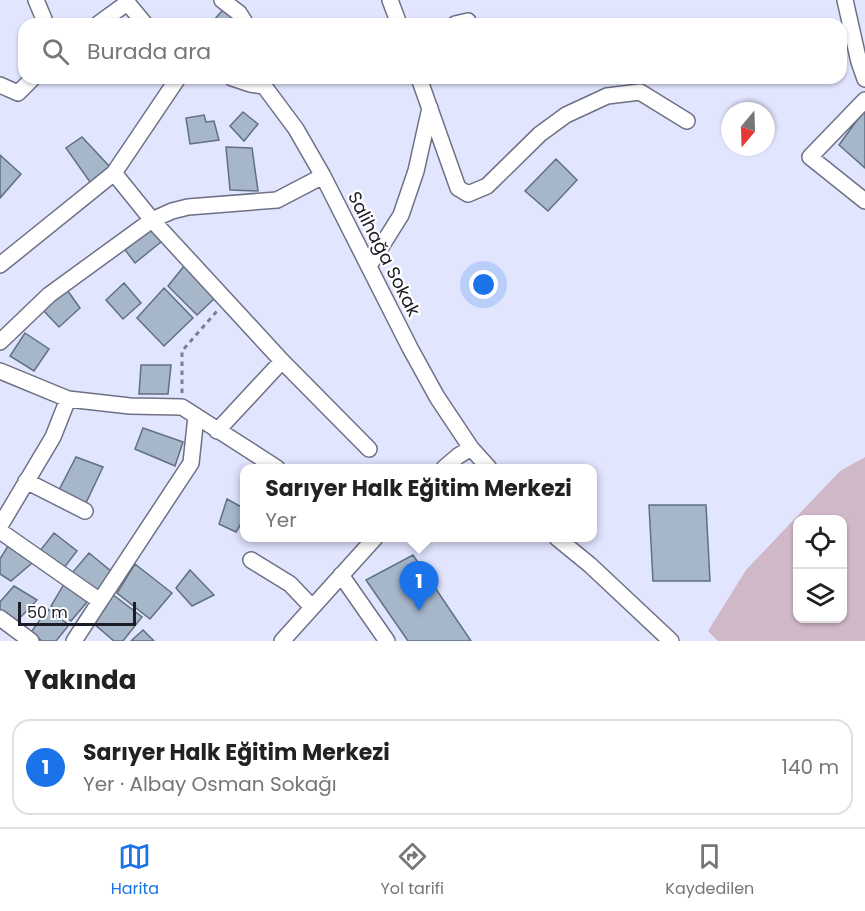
<!DOCTYPE html>
<html lang="tr">
<meta charset="utf-8">
<style>
body{margin:0;font-family:Poppins,sans-serif;background:#f2f2f2;color:#222}
.controls{position:absolute;right:18px;bottom:18px;display:grid;overflow:hidden;border-radius:12px;box-shadow:0 2px 4px #0004}
.controls button{width:54px;height:54px;display:grid;place-items:center;padding:0;border:0;border-bottom:2px solid #e0e0e0;background:#fff;color:#222;font:30px sans-serif}
.compass{position:absolute;left:721px;top:102px;width:54px;height:54px;border-radius:50%;background:#fff;box-shadow:0 2px 4px #0004;rotate:199deg}
.scale{position:absolute;left:18px;bottom:15px;width:118px;box-sizing:border-box;padding-left:6px;border:3px solid #1c1d26;border-top:0;font-size:16px;line-height:21px;white-space:nowrap;color:#1c1d26;-webkit-text-stroke:4px #fff;paint-order:stroke}
.you{position:absolute;left:484px;top:285px;width:21px;height:21px;margin:-15px;border:4px solid #fff;border-radius:50%;background:#1a73e8;box-shadow:0 0 0 9px #1a73e833}
.badge{display:grid;place-items:center;width:39px;height:39px;border-radius:50%;background:#1a73e8;color:#fff;font-size:20px;font-weight:700}
.pin{position:absolute;translate:-50% -50px;filter:drop-shadow(0 2px 3px #0008)}
.pin::after{content:'';position:absolute;top:32px;width:21px;height:18px;background:inherit;clip-path:polygon(0 0,100% 0,50% 100%)}
.popup{position:absolute;left:240px;top:464px;width:357px;height:78px;box-sizing:border-box;display:grid;place-content:center;border-radius:12px;background:#fff;filter:drop-shadow(0 2px 4px #0005);font-size:20px;white-space:nowrap;color:#767676}
.popup b{font-size:22px;color:#222}
.popup::after{content:'';position:absolute;left:50%;top:100%;margin-left:-12px;border:12px solid transparent;border-top-color:#fff}
.list{margin:0;padding:0;list-style:none}
h2{display:flex;justify-content:space-between;align-items:center;height:78px;margin:0;padding:0 24px;font-size:26px}
h2 small{font-size:20px;font-weight:400;color:#767676}
.list li{display:grid;grid-template-columns:39px 1fr auto;gap:18px;align-items:center;box-sizing:border-box;height:96px;margin:0 12px 12px;padding:0 12px;border:2px solid #e0e0e0;border-radius:18px}
.list b{display:block;font-size:22px;white-space:nowrap}
.list p{margin:0;font-size:20px;white-space:nowrap;color:#767676}
.list em{font-size:20px;font-style:normal;color:#767676}
.icon{flex:none;width:33px;height:33px;fill:none;stroke:currentColor;stroke-width:2;stroke-linecap:round;stroke-linejoin:round}
.map{position:relative;flex:none;width:865px;height:641px;overflow:hidden}
.search{position:absolute;background:#fff;box-shadow:0 2px 4px #0004;left:18px;right:18px;top:18px;height:66px;display:flex;align-items:center;gap:15px;box-sizing:border-box;padding:0 21px;border-radius:18px;color:#767676;font-size:22px}
.sheet{height:186px;background:#fff}
nav{display:flex;justify-content:space-around;align-items:center;box-sizing:border-box;height:84px;border-top:2px solid #e0e0e0;background:#fff;font-size:16px;color:#767676}
nav a{display:grid;justify-items:center;gap:3px}
nav .on{color:#1a73e8}
.map>svg:first-child{display:block}
.green{fill:#cfb8c8;fill-rule:evenodd}
.building{fill:#a6b7ca;stroke:#607081;stroke-width:1.5}
.lines{fill:none;stroke-linecap:round;stroke-linejoin:round}
.street-casing{stroke:#6e7186;stroke-width:18}
.path{stroke:#7c7e8e;stroke-width:3;stroke-dasharray:4.5 4.5;stroke-linecap:butt}
.street{stroke:#fff;stroke-width:15}
.labels{text-anchor:middle;stroke-width:4.5;stroke-linejoin:round;paint-order:stroke}
.street-label{font-size:18px;fill:#1c1d26;stroke:#fff}
</style>
<div class="map">
<svg width="865" height="641" viewBox="0 0 865 641">
<rect width="100%" height="100%" fill="#e2e5fe"/>
<path class="green" d="M865 457V641H718L708 631 746 570 840 471ZM798 520H842V618H798Z"/>
<path class="building" d="M226 7 241 24H211L219 14Z
M243 112 258 124 244 141 230 126Z
M863 112 865 114V168L839 145Z
M204 115 206 122 214 121 219 140 190 144 186 118Z
M82 137 110 167 90 182 66 148Z
M226 147 252 148 258 191 230 190Z
M0 155 21 174 0 198Z
M556 159 577 180 548 211 525 191Z
M148 225 161 242 135 263 120 243Z
M185 265 216 297 197 315 168 286Z
M124 283 141 303 123 319 106 300Z
M65 287 80 308 59 327 42 309Z
M164 288 193 318 164 346 137 318Z
M25 333 49 349 34 371 10 356Z
M141 365H171L168 394H139Z
M143 428 183 442 175 466 135 449Z
M76 457 103 467 85 505 58 492Z
M227 499 245 509V517L236 532 219 524Z
M649 505H706L710 581H653Z
M54 533 77 551 63 569 39 552Z
M8 546 32 563 11 581 0 574V559Z
M89 553 112 572 98 591 72 573Z
M413 555 471 641H408L366 580Z
M135 564 172 593 150 619 117 593Z
M190 570 214 595 192 606 176 588Z
M64 584 87 602 71 621 51 606Z
M14 586 37 600 15 623 0 612V602Z
M112 594 142 617 123 641H114L93 623Z
M48 609 69 625 56 641H42L31 632Z
M143 630 154 641H131Z"/>
<g class="lines">
<defs>
<path id="street" d="M36 0 46 24
M125 0 145 24
M222 0 239 13 246 24
M390 0 399 24
M845 0 859 62 865 79
M98 24 127 3
M455 24 468 21
M178 78 114 173 152 220 282 361 369 449
M232 78 250 84 264 86
M264 78V86L296 129 323 176 410 348 437 397 471 448 489 468
M419 78 458 188 468 194 487 186 540 134 566 115 607 96 640 92 687 121
M0 85 18 93 33 78
M865 100 810 157 865 201
M0 265 114 173
M369 266 401 215 416 171 430 108
M0 342 49 295 152 220 172 211 188 207 277 200 323 176
M0 371 68 399 130 406 182 407 277 468
M217 431 282 361
M444 468 458 456 471 448
M26 481 85 511
M0 526 53 437 68 399
M0 531 100 601 74 641
M557 538 590 565 671 641
M251 560 290 584 312 607
M341 575 387 641
M100 601 191 463 196 416
M0 618 31 641
M282 641 375 538"/>
</defs>
<use href="#street" class="street-casing"/>
<path class="path" d="M182 393V351L217 311"/>
<use href="#street" class="street"/>
</g>
<g class="labels">
<g class="street-label">
<text transform="translate(384 254) rotate(63)" y="6">Salihağa Sokak</text>
</g>
</g>
</svg>
<div class="controls">
<button><svg class="icon" aria-label="locate" viewBox="0 0 24 24"><circle cx="12" cy="12" r="6"/><path d="M12 2v4M12 18v4M2 12h4M18 12h4"/></svg></button>
<button><svg class="icon" aria-label="layers" viewBox="0 0 24 24"><path d="M12 4l9 5-9 5-9-5zM3 14l9 5 9-5"/></svg></button>
</div>
<svg class="compass" viewBox="-18 -18 36 36"><path d="M0-13l5 13h-10z" fill="#e53935"/><path d="M0 13l5-13h-10z" fill="#767676"/></svg>
<div class="scale">50 m</div>
<div class="you"></div>
<div class="pin badge" style="left:419px;top:611px">1</div>
<div class="popup"><b>Sarıyer Halk Eğitim Merkezi</b>Yer</div>
<div class="search"><svg class="icon" aria-label="search" viewBox="0 0 24 24"><circle cx="10" cy="10" r="6"/><path d="M15 15l6 6"/></svg>Burada ara</div>
</div>
<section class="sheet">
<h2>Yakında<small></small></h2>
<ul class="list">
<li><span class="badge">1</span><div><b>Sarıyer Halk Eğitim Merkezi</b><p>Yer · Albay Osman Sokağı</p></div><em>140 m</em></li>
</ul>
</section>
<nav>
<a class="on"><svg class="icon" aria-label="map" viewBox="0 0 24 24"><path d="M3 6l6-2 6 2 6-2v14l-6 2-6-2-6 2zM9 4v14M15 6v14"/></svg>Harita</a>
<a><svg class="icon" aria-label="directions" viewBox="0 0 24 24"><path d="M12 3l9 9-9 9-9-9zM9 14v-3h6M13 9l2 2-2 2"/></svg>Yol tarifi</a>
<a><svg class="icon" aria-label="saved" viewBox="0 0 24 24"><path d="M7 4h10v16l-5-4-5 4z"/></svg>Kaydedilen</a>
</nav>
